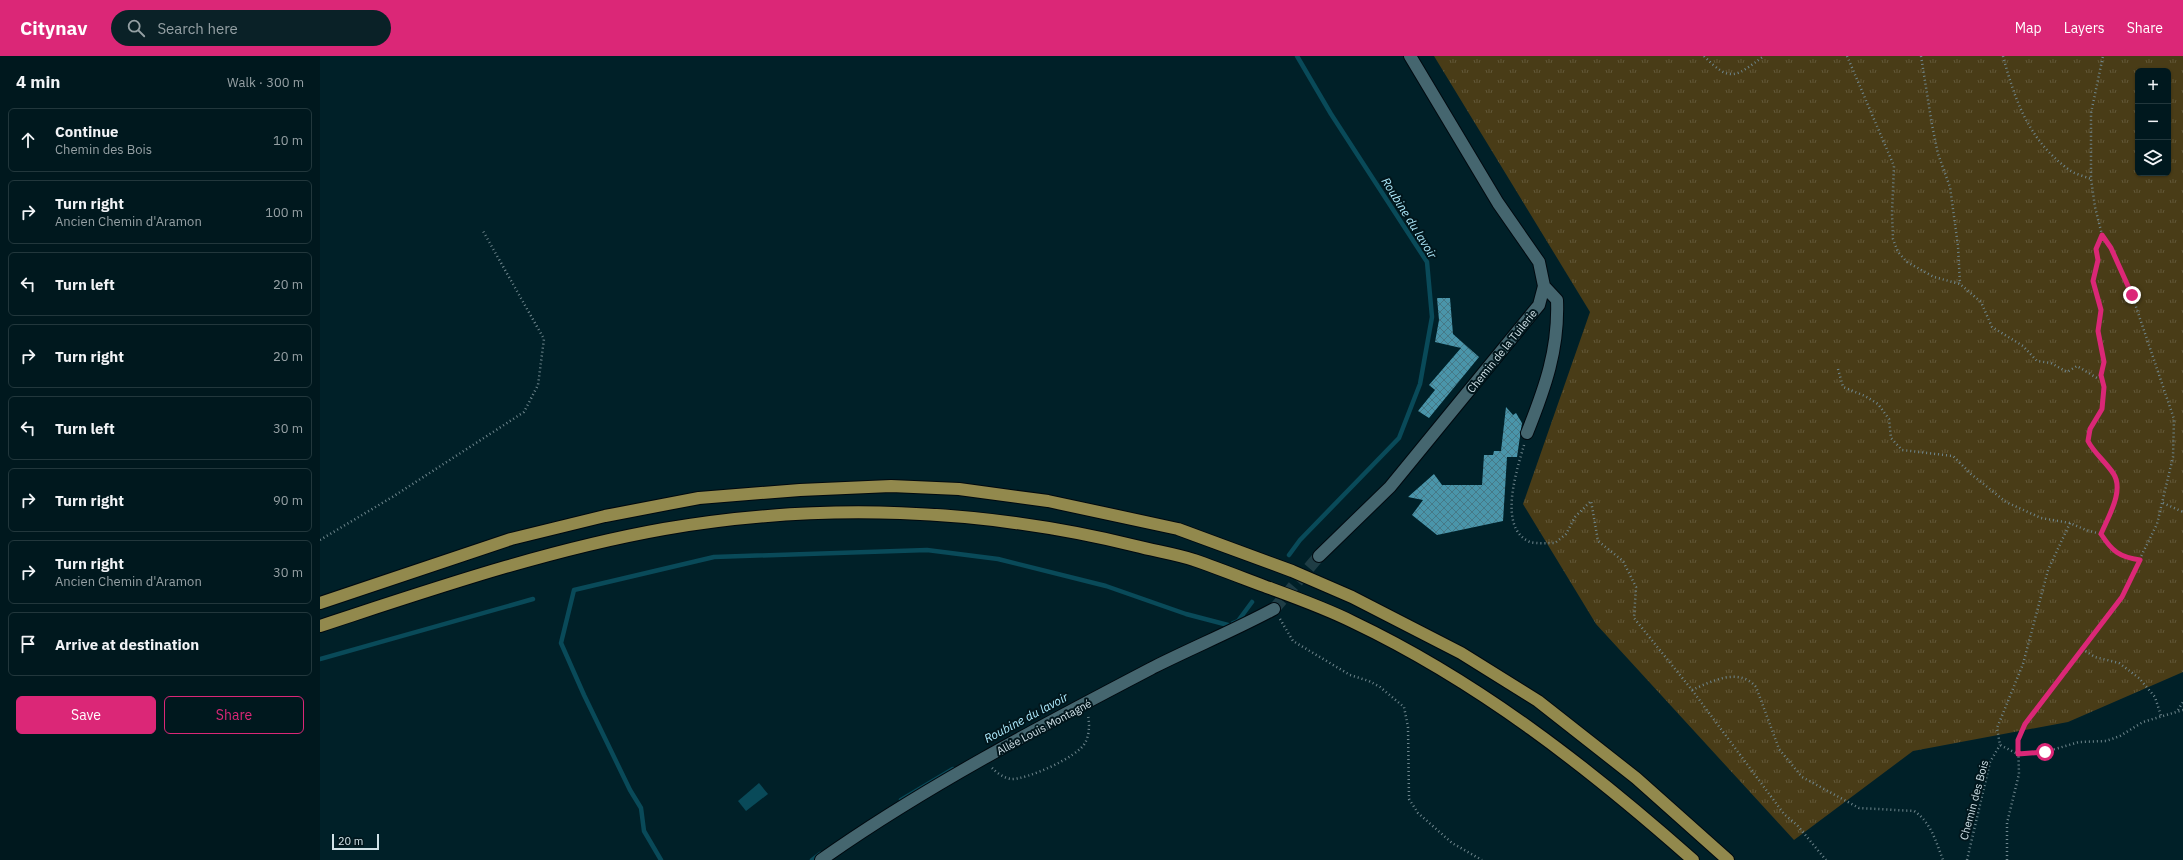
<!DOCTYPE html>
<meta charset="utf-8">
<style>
body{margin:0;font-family:"IBM Plex Sans",sans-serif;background:#0a2127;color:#f1f3f6}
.controls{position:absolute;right:12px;top:12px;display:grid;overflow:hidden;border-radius:6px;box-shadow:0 1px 3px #0004}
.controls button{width:36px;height:36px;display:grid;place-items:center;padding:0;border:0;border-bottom:1px solid #22373c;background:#00181e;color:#f1f3f6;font:20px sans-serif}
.scale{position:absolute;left:12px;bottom:10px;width:47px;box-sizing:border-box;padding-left:4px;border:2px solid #d1e2e8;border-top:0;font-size:11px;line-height:14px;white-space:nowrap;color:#d1e2e8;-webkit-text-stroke:3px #01161c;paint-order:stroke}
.stop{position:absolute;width:12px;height:12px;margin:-9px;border:3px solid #db2777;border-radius:50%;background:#fff}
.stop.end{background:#db2777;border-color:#fff;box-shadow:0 1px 4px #0008}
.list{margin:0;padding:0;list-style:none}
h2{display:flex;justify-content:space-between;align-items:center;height:52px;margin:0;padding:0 16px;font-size:17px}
h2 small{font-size:13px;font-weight:400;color:#95a0a4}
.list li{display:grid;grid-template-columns:26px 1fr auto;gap:12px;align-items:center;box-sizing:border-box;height:64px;margin:0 8px 8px;padding:0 8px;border:1px solid #22373c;border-radius:6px}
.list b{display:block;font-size:15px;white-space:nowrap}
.list p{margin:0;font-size:13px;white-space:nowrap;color:#95a0a4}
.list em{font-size:13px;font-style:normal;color:#95a0a4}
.actions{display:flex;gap:8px;padding:12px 16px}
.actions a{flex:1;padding:9px 0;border:1px solid #db2777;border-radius:6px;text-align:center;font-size:14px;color:#db2777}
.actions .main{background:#db2777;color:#fff}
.icon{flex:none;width:22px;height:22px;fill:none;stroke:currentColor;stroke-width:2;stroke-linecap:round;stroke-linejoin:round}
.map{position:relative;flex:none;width:1863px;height:804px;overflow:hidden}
header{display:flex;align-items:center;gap:24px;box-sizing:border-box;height:56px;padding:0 20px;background:#db2777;color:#fff}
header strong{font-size:19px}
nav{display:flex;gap:22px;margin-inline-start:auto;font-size:14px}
.search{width:280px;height:36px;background:#0a2127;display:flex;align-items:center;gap:10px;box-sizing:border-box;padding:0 14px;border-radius:22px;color:#95a0a4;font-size:15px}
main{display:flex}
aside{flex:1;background:#00181e}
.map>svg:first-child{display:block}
.grass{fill:url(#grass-tufts);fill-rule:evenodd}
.water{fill:#094a59}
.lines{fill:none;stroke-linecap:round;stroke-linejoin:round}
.stream{stroke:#094a59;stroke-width:4.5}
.building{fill:url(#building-cross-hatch)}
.minor-tunnel{stroke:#1f3d45;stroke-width:12;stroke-dasharray:12 6;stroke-linecap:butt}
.minor-casing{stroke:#00090f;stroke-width:14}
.major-casing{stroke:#00090f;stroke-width:14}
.path{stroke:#6f878e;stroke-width:2.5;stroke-dasharray:1 3;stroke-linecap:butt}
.minor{stroke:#45666f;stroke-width:12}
.major{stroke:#92894d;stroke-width:12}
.route{stroke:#db2777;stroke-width:5}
.labels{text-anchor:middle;stroke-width:4;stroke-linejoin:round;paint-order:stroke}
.street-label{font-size:11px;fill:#d1e2e8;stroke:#01161c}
.water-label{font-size:12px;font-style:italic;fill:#afecfe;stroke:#01161c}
</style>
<header>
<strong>Citynav</strong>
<div class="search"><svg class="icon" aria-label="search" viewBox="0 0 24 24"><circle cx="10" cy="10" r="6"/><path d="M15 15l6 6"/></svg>Search here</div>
<nav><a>Map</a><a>Layers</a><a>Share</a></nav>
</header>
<main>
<aside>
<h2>4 min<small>Walk · 300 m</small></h2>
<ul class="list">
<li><svg class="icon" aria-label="ahead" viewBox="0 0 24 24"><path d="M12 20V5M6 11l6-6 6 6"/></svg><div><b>Continue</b><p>Chemin des Bois</p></div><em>10 m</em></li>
<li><svg class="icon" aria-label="right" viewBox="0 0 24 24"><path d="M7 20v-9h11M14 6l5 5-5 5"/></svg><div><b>Turn right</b><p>Ancien Chemin d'Aramon</p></div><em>100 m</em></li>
<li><svg class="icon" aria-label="left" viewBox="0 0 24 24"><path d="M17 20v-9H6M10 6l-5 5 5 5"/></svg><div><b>Turn left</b></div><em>20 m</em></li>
<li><svg class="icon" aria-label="right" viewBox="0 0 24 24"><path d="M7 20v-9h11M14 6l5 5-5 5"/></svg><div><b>Turn right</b></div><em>20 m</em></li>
<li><svg class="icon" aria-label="left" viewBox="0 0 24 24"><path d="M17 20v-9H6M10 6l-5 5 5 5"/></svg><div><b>Turn left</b></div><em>30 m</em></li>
<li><svg class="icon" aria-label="right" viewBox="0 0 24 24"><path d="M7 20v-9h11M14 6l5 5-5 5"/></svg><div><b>Turn right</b></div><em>90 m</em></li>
<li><svg class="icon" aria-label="right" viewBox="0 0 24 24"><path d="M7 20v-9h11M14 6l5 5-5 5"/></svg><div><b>Turn right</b><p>Ancien Chemin d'Aramon</p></div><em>30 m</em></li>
<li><svg class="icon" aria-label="arrive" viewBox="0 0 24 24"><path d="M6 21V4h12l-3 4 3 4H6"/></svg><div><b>Arrive at destination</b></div></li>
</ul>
<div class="actions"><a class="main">Save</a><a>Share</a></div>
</aside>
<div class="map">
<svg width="1863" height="804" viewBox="0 0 1863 804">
<defs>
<pattern id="grass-tufts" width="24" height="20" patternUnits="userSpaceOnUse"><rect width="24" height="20" fill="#493c17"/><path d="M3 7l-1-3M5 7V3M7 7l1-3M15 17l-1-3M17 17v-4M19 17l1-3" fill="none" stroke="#625839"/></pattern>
<pattern id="building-cross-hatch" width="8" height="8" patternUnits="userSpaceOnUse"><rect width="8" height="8" fill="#4a95aa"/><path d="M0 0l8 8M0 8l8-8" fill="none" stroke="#467987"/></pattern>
</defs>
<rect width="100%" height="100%" fill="#002028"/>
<path class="grass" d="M1114 0H1863V616L1748 666 1593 695 1474 784 1276 568 1203 448 1270 256ZM1818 15H1848V117H1818Z"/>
<path class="water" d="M439 727 448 738 426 755 418 745Z"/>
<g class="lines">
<path class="stream" d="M969 499 980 484 1079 382 1100 328 1112 261 1107 206 1011 58 977 0
M913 567 918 565 932 546
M0 603 213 543
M581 744 633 713
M341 804 324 775 321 752 310 734 264 639 241 587 254 534 394 501 607 494 678 503 786 530 866 558 908 569
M492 804 500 798"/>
</g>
<path class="building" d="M1117 242H1130L1133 278 1159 301 1109 362 1098 355 1115 334 1109 329 1141 292 1115 286 1119 264Z
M1186 351 1193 359 1196 357 1202 367 1197 401H1187L1183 465 1117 479 1092 459 1103 444 1088 441 1114 418 1122 429H1162L1164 399H1173L1174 395H1181Z"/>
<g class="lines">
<path class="minor-tunnel" d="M954 553 999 500"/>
<defs>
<path id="minor" d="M1207 377C1225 332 1239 293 1237 244L1224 230
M999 500 1070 431 1219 249 1224 230 1219 206 1178 147 1090 0
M501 804C604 731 723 669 834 611 874 591 915 574 954 553"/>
<path id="major" d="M0 547 191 483 285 460 379 442 480 434 571 430 639 433 728 445 858 473 972 515 1032 541 1141 597 1218 645 1316 722 1408 804
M0 570C113 533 226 494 344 473 500 446 662 452 816 490 835 495 855 498 874 504 897 512 920 521 944 530 974 541 1005 552 1033 566 1159 626 1269 712 1373 804"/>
</defs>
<use href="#minor" class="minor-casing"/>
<use href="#major" class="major-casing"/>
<path class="path" d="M1384 0C1411 28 1416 20 1444 0
M1527 0 1574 110 1572 157 1573 183 1578 196 1587 206 1614 221 1640 228 1661 246 1672 271 1703 290 1717 305 1731 307 1747 316 1757 310 1777 322 1781 319 1784 306 1778 275 1781 254 1773 225 1778 204 1776 193 1782 179
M1601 0 1612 69 1618 98 1630 131 1638 190 1640 228
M1683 0C1695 45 1709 84 1748 113 1754 118 1764 120 1771 123
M1518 313 1523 331 1545 340 1558 348 1569 363 1571 382 1582 394 1633 400 1651 418 1686 446 1721 462 1750 467 1766 474 1781 478C1792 495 1799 501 1820 504
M1781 319 1784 331 1782 353 1771 373 1768 385C1774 397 1785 405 1793 417 1805 434 1788 461 1781 478
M1204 389C1197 414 1177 472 1210 486 1217 488 1228 487 1235 487L1246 478 1255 461 1271 445 1278 485 1303 505 1316 531 1314 562 1372 634 1464 758 1477 769 1506 804
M1843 447 1863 456
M1750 467 1728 514 1703 608 1677 672 1680 689 1698 698 1725 696 1759 686 1786 685 1800 680 1823 666 1863 654
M0 484 74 440 204 356 218 329 224 283 163 175
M960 563 973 585 1030 619 1049 625 1060 631 1084 651 1088 671 1089 743 1098 757 1132 787 1162 804
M1762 593 1775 601 1799 607 1819 622 1835 641 1841 660
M1372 634C1392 625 1419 611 1436 631L1459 693 1482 721 1539 752 1594 755C1611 766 1616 786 1623 804
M1858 654 1863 646
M672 712C677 717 684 722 691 723 706 724 758 701 765 687 769 680 770 669 768 660
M1647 804 1670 706 1680 689
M1687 804V767L1699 718 1698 684 1705 668 1801 541 1837 468 1853 401 1854 363 1812 239 1791 192 1782 179 1775 151 1771 123V57L1783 0"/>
<use href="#minor" class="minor"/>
<use href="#major" class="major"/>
</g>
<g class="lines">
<path class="route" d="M1725 696 1698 698V684L1705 668 1802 541 1820 504C1799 501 1792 495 1781 478 1788 461 1805 434 1793 417 1785 405 1774 397 1768 385L1770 373 1782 353 1784 331 1781 319 1784 306 1778 275 1781 254 1773 225 1778 204 1776 193 1782 179 1791 192 1812 239"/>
</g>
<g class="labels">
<g class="street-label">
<text transform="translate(1182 295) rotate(-51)" y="4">Chemin de la Tuilerie</text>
<text transform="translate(724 671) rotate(-28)" y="4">Allée Louis Montagné</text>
<text transform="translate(1654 744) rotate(-75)" y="4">Chemin des Bois</text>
</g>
<g class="water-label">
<text transform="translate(1089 162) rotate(58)" y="4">Roubine du lavoir</text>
<text transform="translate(706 662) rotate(-28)" y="4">Roubine du lavoir</text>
</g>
</g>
</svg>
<div class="controls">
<button>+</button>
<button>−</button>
<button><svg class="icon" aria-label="layers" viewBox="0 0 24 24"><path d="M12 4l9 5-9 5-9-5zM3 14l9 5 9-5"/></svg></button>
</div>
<div class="scale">20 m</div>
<div class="stop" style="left:1725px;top:696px"></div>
<div class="stop end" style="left:1812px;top:239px"></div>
</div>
</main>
